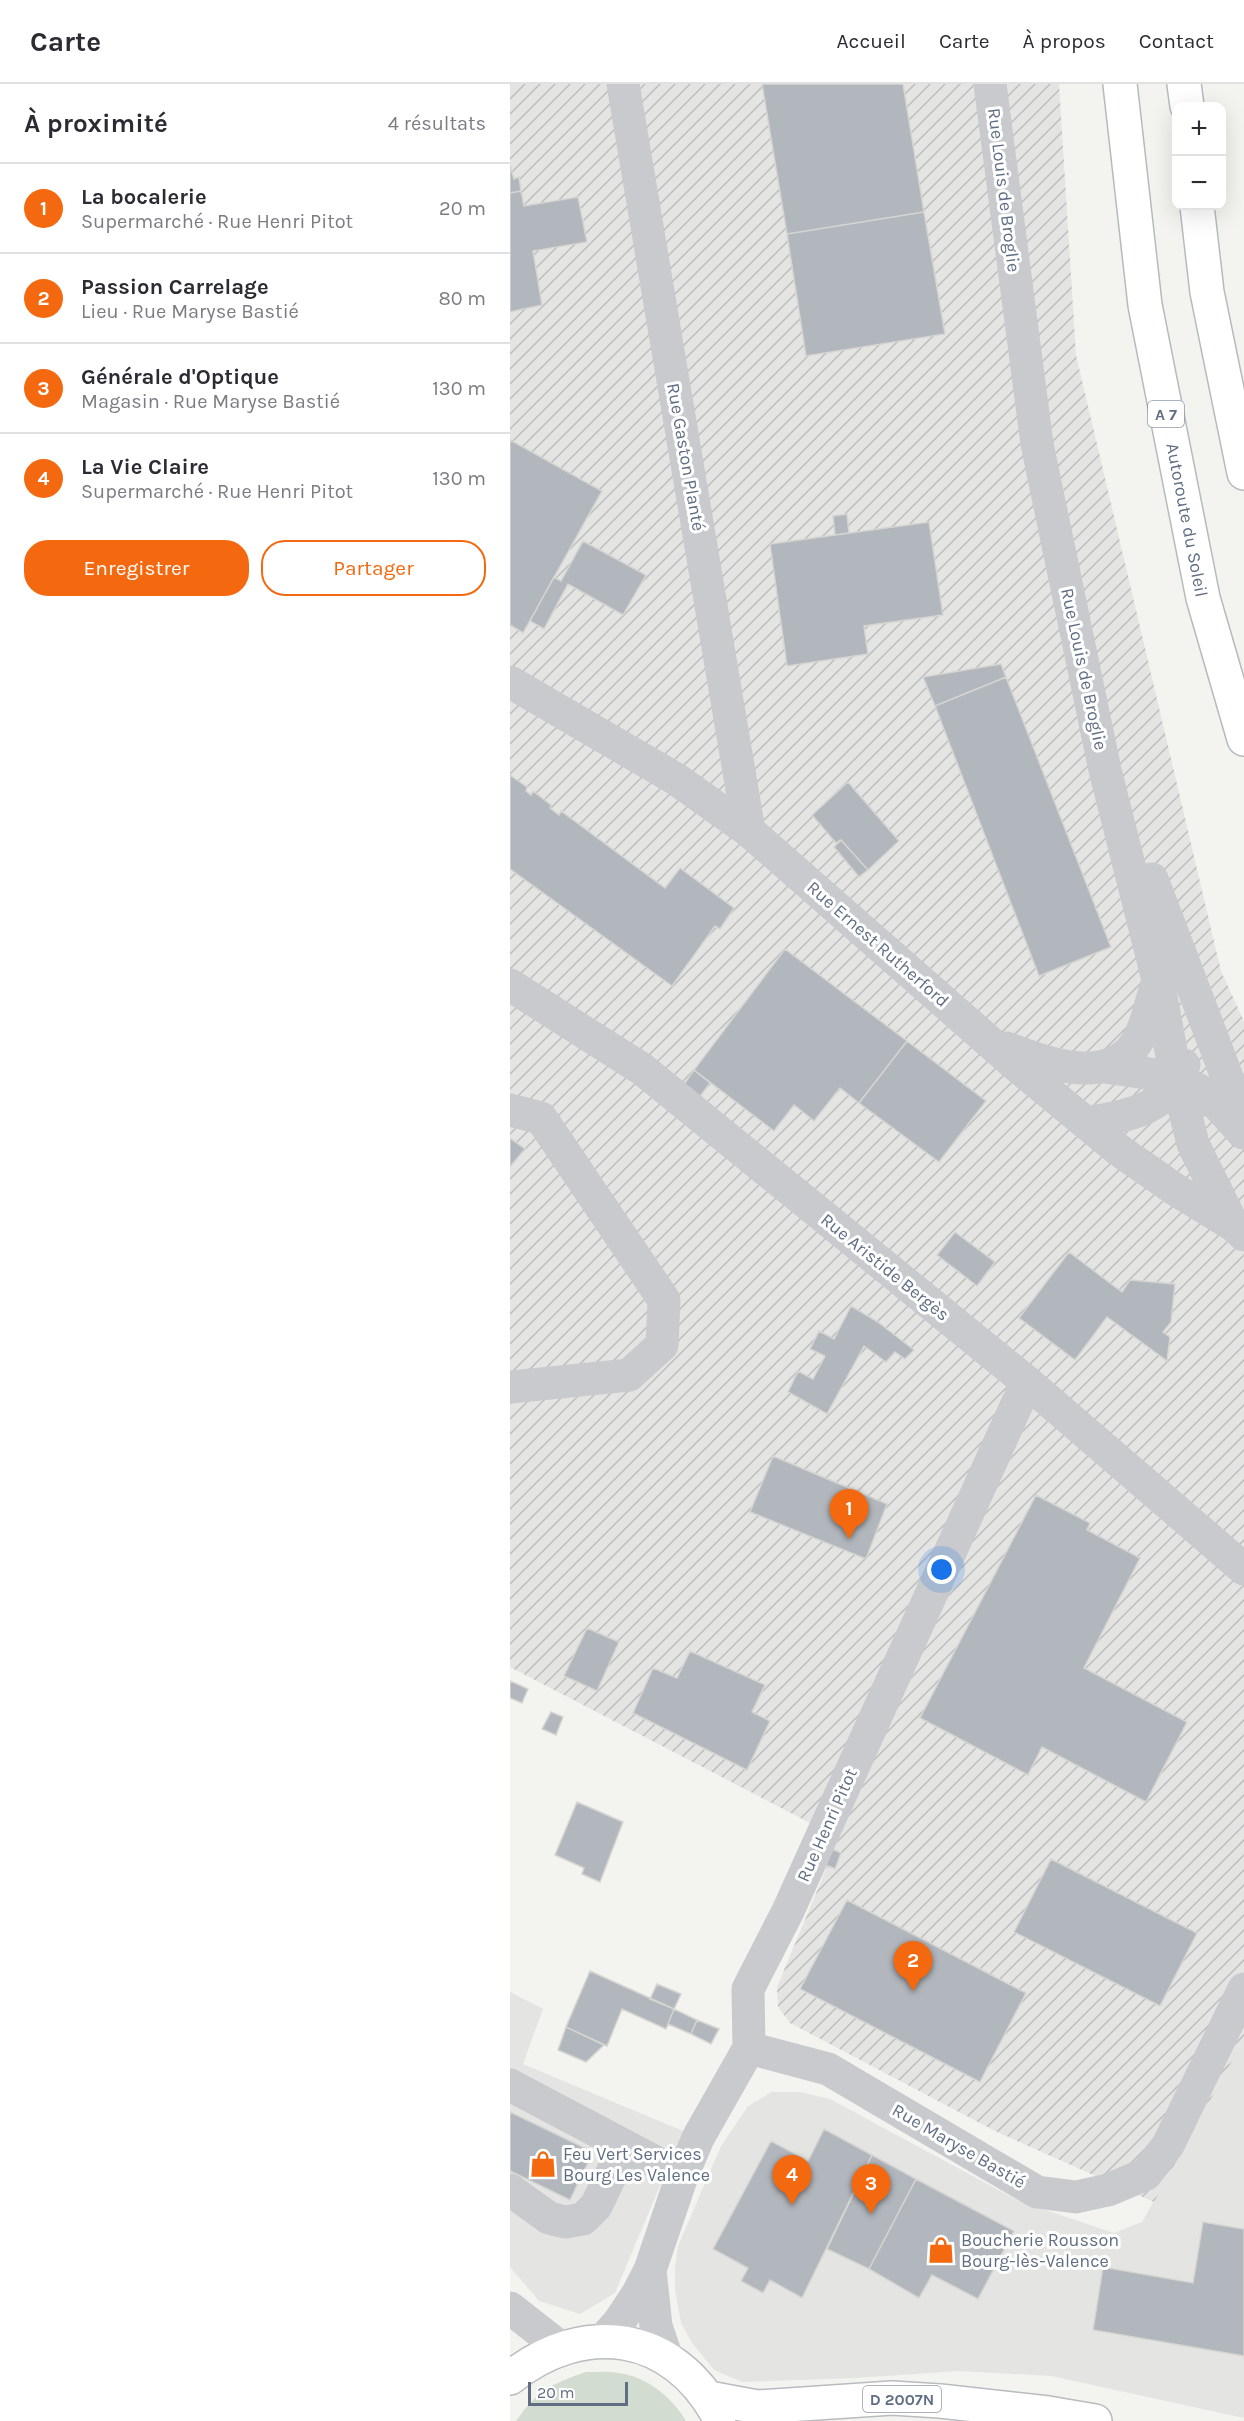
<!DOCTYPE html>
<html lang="fr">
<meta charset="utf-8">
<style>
body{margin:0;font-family:Karla,sans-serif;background:#f7f7f7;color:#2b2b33}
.controls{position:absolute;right:18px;top:18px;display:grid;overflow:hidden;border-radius:12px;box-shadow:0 6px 24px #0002}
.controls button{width:54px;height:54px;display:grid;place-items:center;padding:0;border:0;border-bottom:2px solid #e1e1e2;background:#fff;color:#2b2b33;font:30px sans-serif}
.scale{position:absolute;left:18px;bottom:15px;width:100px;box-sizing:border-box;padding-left:6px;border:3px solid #606e83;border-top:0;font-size:16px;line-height:21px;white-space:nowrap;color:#606e83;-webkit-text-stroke:4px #fff;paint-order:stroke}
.you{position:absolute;left:432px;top:1486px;width:21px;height:21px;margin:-15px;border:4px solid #fff;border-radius:50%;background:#1a73e8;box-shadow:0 0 0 9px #1a73e833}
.badge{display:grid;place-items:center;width:39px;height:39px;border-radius:50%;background:#f46910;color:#fff;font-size:20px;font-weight:700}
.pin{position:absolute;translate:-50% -50px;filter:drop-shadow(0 2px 3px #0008)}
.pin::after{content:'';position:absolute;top:32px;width:21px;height:18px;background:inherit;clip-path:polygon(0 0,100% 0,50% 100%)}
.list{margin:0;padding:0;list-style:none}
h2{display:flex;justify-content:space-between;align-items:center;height:78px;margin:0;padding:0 24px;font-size:26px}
h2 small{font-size:20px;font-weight:400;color:#7c7c81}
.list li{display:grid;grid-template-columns:39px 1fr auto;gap:18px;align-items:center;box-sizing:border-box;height:90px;padding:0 24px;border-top:2px solid #e1e1e2}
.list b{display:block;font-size:22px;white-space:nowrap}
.list p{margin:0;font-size:20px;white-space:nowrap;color:#7c7c81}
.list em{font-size:20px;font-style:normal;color:#7c7c81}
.actions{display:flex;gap:12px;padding:18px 24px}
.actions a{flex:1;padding:14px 0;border:2px solid #f46910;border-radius:24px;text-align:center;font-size:21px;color:#f46910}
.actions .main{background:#f46910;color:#fff}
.map{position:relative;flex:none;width:734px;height:2337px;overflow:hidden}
header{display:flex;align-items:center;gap:36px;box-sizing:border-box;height:84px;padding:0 30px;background:#fff;border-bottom:2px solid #e1e1e2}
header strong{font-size:28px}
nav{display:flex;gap:33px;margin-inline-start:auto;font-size:21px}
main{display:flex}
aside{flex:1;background:#fff}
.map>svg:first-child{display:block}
.built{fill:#e4e5e3}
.industrial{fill:url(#industrial-furrows)}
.green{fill:#d3dcd0}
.building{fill:#b2b7bd;stroke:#d5d5d2;stroke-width:1.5}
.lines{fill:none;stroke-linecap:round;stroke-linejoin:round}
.major-casing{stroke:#b8bbbf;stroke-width:36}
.highway-casing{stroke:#b7babd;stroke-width:36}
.minor{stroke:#c8cace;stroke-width:33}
.major{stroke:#fff;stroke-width:33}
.highway{stroke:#fff;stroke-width:33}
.labels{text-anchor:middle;stroke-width:6;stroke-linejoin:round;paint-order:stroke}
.shield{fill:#fff;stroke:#909aa8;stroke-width:1.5}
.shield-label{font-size:16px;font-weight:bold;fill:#606e83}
.street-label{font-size:18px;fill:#606e83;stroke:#fff}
.poi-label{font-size:18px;fill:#606e83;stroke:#fff;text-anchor:start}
</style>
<header>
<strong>Carte</strong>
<nav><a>Accueil</a><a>Carte</a><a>À propos</a><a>Contact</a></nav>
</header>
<main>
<aside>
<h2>À proximité<small>4 résultats</small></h2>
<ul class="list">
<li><span class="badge">1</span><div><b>La bocalerie</b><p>Supermarché · Rue Henri Pitot</p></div><em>20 m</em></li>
<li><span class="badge">2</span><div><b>Passion Carrelage</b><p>Lieu · Rue Maryse Bastié</p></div><em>80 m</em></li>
<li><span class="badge">3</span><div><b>Générale d'Optique</b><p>Magasin · Rue Maryse Bastié</p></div><em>130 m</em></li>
<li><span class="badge">4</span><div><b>La Vie Claire</b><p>Supermarché · Rue Henri Pitot</p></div><em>130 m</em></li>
</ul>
<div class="actions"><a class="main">Enregistrer</a><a>Partager</a></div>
</aside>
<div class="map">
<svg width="734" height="2337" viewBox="0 0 734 2337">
<defs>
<pattern id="industrial-furrows" width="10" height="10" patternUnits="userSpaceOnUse" patternTransform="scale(1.5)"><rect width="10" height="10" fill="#e4e5e3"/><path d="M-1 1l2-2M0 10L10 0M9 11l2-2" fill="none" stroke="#bcbebd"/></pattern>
</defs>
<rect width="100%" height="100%" fill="#f3f4ef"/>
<path class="built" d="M0 1908 33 1925 13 1980 173 2047 105 2209 70 2230 29 2217 0 2183Z
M732 1959 734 1960V2334L541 2292 448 2287 347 2294 232 2298 204 2286 182 2259 171 2239 165 2206V2182L168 2162 211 2062 238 2022 262 2008H290L320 2015 509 2117 604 2149 632 2138Z"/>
<path class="industrial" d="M0 0H549L566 271 711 887 734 937V1960L732 1959 644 2118 485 2047 280 1939 268 1923 267 1903 329 1754 0 1583Z"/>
<path class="green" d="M76 2288C87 2288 99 2287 109 2289 137 2293 162 2313 176 2337H6C27 2307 41 2300 76 2288Z"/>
<path class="building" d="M252 0H393L414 128 277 150Z
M0 81 4 95 9 93 11 107 0 109Z
M11 107 14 122 68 113 77 158 23 167 32 221 0 228V109Z
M414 128 435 250 296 272 277 150Z
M0 356 92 407 13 549 0 541Z
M337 430 339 449 325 451 323 432Z
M419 438 433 531 354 542 358 570 277 582 260 460Z
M73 457 136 491 113 531 58 500 34 545 20 537 44 493 51 497Z
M491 580 496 593 425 622 413 593Z
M496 593 601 863 529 892 425 622Z
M0 691 17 703 16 707 21 711 23 707 41 721 40 724 49 731 51 727 155 804 170 784 224 824 210 845 205 842 162 902 0 785Z
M338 698 389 757 358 786 331 756 326 759 302 731Z
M331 756 358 786 349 793 324 763Z
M275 865 397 957 349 1019 330 1004 304 1037 284 1021 264 1047 184 986Z
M397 957 476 1017 429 1078 349 1019Z
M184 986 200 999 188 1015 172 1003Z
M0 1054 15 1065 0 1083Z
M445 1148 485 1178 467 1202 427 1171Z
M559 1168 612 1208 620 1196 665 1200 661 1238 653 1248 660 1253 657 1277 597 1233 565 1276 509 1234Z
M341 1222 368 1238 404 1266 395 1275 385 1268 376 1278 354 1262 317 1330 278 1308 288 1287 303 1295 315 1272 300 1265 309 1247 324 1255Z
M263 1372 377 1420 356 1475 240 1428Z
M526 1411 580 1439 577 1446 630 1474 574 1584 677 1638 636 1718 532 1663 518 1691 410 1634Z
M77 1544 109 1558 87 1607 54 1592Z
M180 1567 255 1601 242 1628 260 1637 237 1686 123 1629 143 1584 167 1594Z
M0 1597 18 1605 12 1619 0 1614Z
M41 1628 53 1633 46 1651 32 1645Z
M67 1718 113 1738 90 1798 72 1790 74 1784 45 1771Z
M322 1765 331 1769 325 1785 316 1781Z
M541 1775 687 1849 650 1922 504 1848Z
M337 1816 516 1909 470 1998 290 1905Z
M80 1887 164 1925 156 1945 112 1925 97 1962 56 1943Z
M147 1900 171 1910 164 1925 140 1915Z
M164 1925 187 1936 181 1950 158 1940Z
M187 1936 209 1945 201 1960 181 1950Z
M56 1943 94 1961 76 1978 48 1966Z
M0 2028 83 2068 60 2116 0 2087Z
M314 2045 362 2071 292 2214 260 2196 253 2209 231 2197 238 2184 203 2165 261 2057 298 2077Z
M362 2071 406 2095 359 2185 317 2165Z
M406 2095 504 2147 468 2215 422 2191 409 2214 359 2185Z
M693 2138 734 2145V2272L583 2246 593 2183 683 2199Z"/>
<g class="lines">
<defs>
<path id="major" d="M0 2294C74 2235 163 2247 209 2333
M199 2314 247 2323 382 2314 430 2317 538 2329 585 2337"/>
<path id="highway" d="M610 0 635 221 693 514 734 655
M674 0 677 22
M687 122 697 208 734 389"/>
</defs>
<use href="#major" class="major-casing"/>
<use href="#highway" class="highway-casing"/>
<path class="minor" d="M113 0 239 747
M480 0 527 360 595 686 648 896 664 983 683 1060 723 1141 734 1151
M0 598 166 695 239 747 507 982 610 1067 666 1106 723 1141
M642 795 734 1038
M0 901 132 985 517 1298 734 1485
M497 964C532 978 587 999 619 968 636 951 639 922 647 900
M595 983C627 988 666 991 694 1009 708 1019 721 1036 733 1049
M0 1026 31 1034 154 1216 152 1261 119 1291 0 1303
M576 1039C619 1031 657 1027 674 981
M239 1964 318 1985 527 2108 566 2113 598 2106 636 2090 658 2061 734 1905
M0 2001 172 2092
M0 2106 39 2134 55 2138 73 2135 86 2122 115 2062
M140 2186 146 2242 157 2275
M0 2224 51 2264
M92 2257 109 2238 127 2211 140 2186 172 2092 188 2054 239 1964 238 1905 278 1827 517 1298"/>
<use href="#major" class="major"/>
<use href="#highway" class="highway"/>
</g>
<defs>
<symbol id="shop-bare" viewBox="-9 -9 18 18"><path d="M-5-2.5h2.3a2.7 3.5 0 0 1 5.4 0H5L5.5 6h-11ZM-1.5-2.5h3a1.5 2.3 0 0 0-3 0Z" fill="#f46910" stroke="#fff" stroke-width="2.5" paint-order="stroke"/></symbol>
</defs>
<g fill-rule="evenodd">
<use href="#shop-bare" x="14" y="2061" width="38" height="38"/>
<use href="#shop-bare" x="412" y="2147" width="38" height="38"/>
</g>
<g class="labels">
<g class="shield">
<rect x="638" y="317" width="36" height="26" rx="4.5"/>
<rect x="353" y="2302" width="78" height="26" rx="4.5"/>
</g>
<g class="shield-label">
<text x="656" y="336">A 7</text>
<text x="392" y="2321">D 2007N</text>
</g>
<g class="street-label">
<text transform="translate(494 106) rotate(83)" y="6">Rue Louis de Broglie</text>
<text transform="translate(176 373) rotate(80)" y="6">Rue Gaston Planté</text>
<text transform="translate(677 436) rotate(79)" y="6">Autoroute du Soleil</text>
<text transform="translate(574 585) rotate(78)" y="6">Rue Louis de Broglie</text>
<text transform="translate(368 860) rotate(41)" y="6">Rue Ernest Rutherford</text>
<text transform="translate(375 1183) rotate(39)" y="6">Rue Aristide Bergès</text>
<text transform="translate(317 1741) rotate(-66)" y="6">Rue Henri Pitot</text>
<text transform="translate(449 2062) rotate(30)" y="6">Rue Maryse Bastié</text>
</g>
<g class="poi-label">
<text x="53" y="2076">Feu Vert Services<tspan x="53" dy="21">Bourg Les Valence</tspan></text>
<text x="451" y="2162">Boucherie Rousson<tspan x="451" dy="21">Bourg-lès-Valence</tspan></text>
</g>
</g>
</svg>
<div class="controls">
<button>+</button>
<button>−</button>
</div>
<div class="scale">20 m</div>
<div class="you"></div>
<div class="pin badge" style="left:339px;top:1455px">1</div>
<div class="pin badge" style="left:403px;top:1907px">2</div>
<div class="pin badge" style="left:361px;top:2130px">3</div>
<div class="pin badge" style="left:282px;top:2121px">4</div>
</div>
</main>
